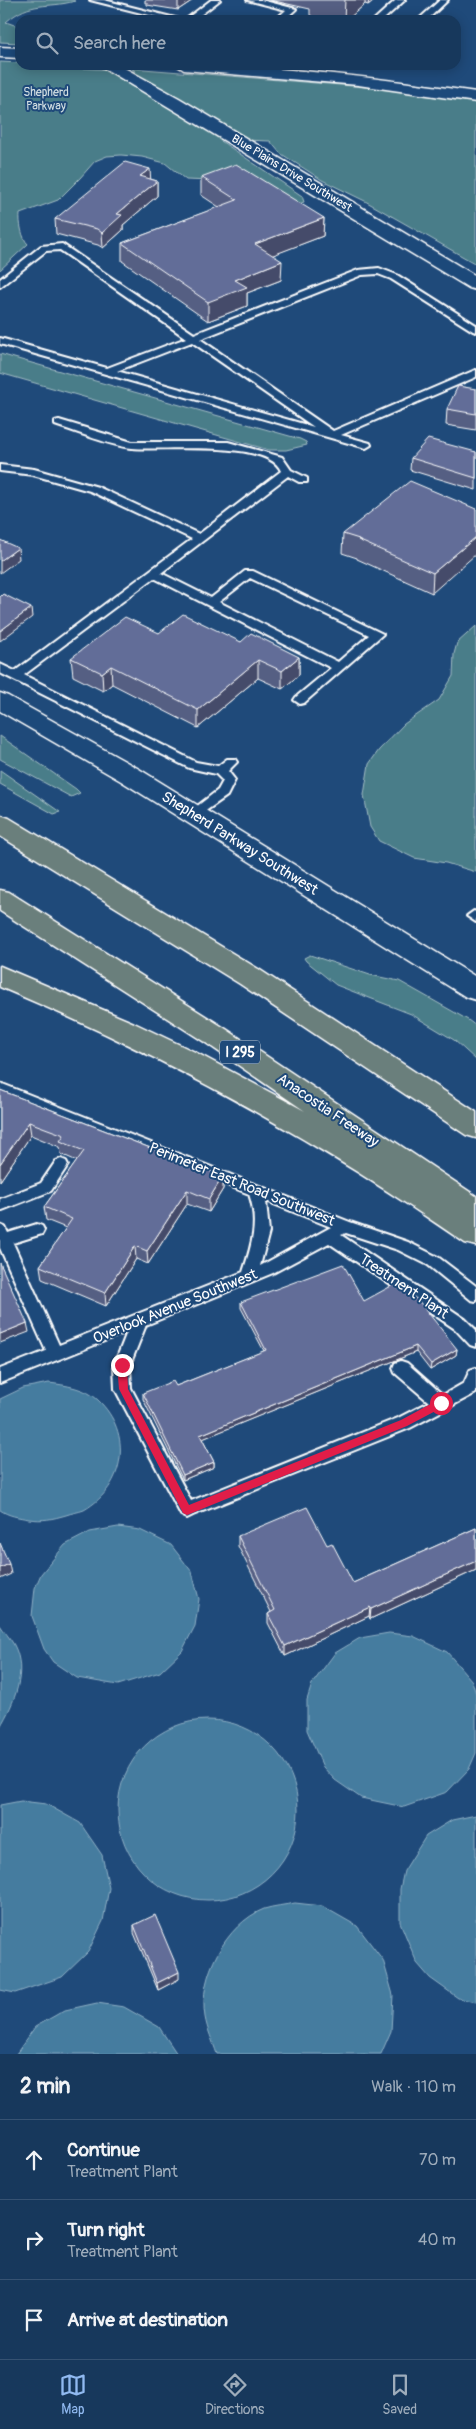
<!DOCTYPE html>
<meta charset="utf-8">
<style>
body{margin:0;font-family:Pangolin,sans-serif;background:#244365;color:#f1f3f6}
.stop{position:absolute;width:15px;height:15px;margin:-11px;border:4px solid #e11d48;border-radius:50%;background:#fff}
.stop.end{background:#e11d48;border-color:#fff;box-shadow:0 1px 5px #0008}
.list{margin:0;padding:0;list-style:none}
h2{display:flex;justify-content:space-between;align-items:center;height:65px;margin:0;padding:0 20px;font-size:21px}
h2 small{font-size:16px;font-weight:400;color:#9eacbb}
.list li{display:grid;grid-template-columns:32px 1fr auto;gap:15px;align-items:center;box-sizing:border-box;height:80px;padding:0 20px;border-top:1px solid #365272}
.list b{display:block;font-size:19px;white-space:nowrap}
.list p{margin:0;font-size:16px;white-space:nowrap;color:#9eacbb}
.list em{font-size:16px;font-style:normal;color:#9eacbb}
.icon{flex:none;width:28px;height:28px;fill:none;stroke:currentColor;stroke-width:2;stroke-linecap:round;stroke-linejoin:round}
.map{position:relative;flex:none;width:476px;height:2054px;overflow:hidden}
.search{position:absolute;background:#17385c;box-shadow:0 2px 12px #0003;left:15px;right:15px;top:15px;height:55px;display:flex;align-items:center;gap:12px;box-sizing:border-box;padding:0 18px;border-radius:15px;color:#9eacbb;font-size:19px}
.sheet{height:305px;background:#17385c}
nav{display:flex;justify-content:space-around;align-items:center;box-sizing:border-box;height:70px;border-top:1px solid #365272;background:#17385c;font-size:14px;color:#9eacbb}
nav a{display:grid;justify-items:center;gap:2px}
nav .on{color:#90b9f0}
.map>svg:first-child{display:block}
.green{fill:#4a7d89;stroke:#a4bec4}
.water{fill:#447c9f;stroke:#8fb0c5}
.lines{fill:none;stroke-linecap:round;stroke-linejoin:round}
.service-casing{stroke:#fff;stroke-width:4}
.minor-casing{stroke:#fff;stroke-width:3}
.motorway-casing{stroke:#fff;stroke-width:3}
.service{fill:#1f4a7a;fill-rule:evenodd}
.minor{fill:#1f4a7a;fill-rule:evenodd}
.motorway{fill:#6b7f7c;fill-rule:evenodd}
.wall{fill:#545e83;stroke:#fff}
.shaded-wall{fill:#454c6a;stroke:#fff}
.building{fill:#626d98;stroke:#fff}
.route{fill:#e11d48}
.labels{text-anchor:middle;stroke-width:4;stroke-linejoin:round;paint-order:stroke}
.far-park-label{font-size:12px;fill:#d2dee2;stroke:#1f4a7a}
.far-street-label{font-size:12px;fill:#fff;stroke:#1f4a7a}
.shield{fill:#1f4a7a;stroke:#bcc9d7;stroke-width:1}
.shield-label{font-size:14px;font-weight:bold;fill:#fff}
.street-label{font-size:15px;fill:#fff;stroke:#1f4a7a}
</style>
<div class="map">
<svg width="476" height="2054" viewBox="0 0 476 2054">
<rect width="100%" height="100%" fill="#1f4a7a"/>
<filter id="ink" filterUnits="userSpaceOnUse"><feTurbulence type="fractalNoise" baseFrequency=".02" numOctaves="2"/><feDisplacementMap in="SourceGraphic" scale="10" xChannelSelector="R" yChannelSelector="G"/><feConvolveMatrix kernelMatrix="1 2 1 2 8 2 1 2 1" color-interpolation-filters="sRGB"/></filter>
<g filter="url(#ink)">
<path class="green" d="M0 0H73L75 1C47 9 31 0 6 22L20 27V43L0 42Z
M0 62 20 63V65L135 71 131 68 476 96V264L365 201 322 180 280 153 270 141 218 139 302 196 304 202 296 205 211 181 186 180 165 163 142 157 121 155 107 156 95 161 80 178 58 200 20 214C19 222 22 239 28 244L0 270Z
M0 354 300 439 306 442 307 445 286 450H269L0 373Z
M476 626V872L446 863 414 858 379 841 370 827 364 795 369 764 379 750 404 724 439 700 453 676 454 654 457 643Z
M0 736 76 789 80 793 71 797 0 759Z
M0 770 60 812 54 814 0 784Z
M310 955 370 975 399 981 468 1020 476 1026V1060L454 1040 411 1014 336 985 306 961 304 958Z"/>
<path class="water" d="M49 1383C65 1385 86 1388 98 1400 133 1433 126 1486 84 1510 79 1512 71 1513 66 1515 52 1519 43 1521 29 1519 18 1517 9 1516 0 1510V1399L23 1388Z
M118 1527 140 1530 171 1545 192 1572 199 1599 195 1626 182 1651 160 1672 118 1685 77 1678 53 1662 44 1649 32 1616 35 1588 41 1574 65 1545 90 1532Z
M0 1625C4 1631 10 1638 14 1645 28 1672 14 1703 0 1727Z
M389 1633 413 1636 447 1652 472 1681 476 1694V1753L469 1769 447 1792 404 1807 361 1798 335 1780 323 1767 307 1730V1700L312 1684 335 1653 360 1638Z
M118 1810a90 90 0 1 1 180 0a90 90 0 1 1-180 0Z
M21 1801 46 1804 80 1823 102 1855 109 1888 103 1921 88 1952 62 1977 15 1993 0 1990V1805Z
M476 1815V2002L458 1998 430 1978 417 1963 400 1922V1889L404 1871 426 1836 452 1820Z
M295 1903 322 1906 357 1926 383 1960 393 1995 391 2031 381 2054H217C213 2042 207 2029 205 2017 198 1977 226 1924 264 1909 274 1906 285 1905 295 1903Z
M97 2003 124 2007 159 2027 177 2054H16L35 2027 65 2010Z"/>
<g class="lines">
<defs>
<path id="service" d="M90 0H104L183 20H169Z
M211 0H220L194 20H185Z
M247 0H261L296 9 284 20H275L286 10Z
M396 0H405L383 20H374Z
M440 0H448L427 20H418Z
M62 244 194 334 358 270 379 268 397 275 476 325V332L473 331 391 279 378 274 362 275 200 339 333 431 473 371 476 370V377L341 435 370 443 371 445 366 448 0 344V338L107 368 186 338 60 250 46 251 0 287V279L41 246ZM192 342 314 427 117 371Z
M59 420 132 442H228L282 457 291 470 307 478V482H299L288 476 161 573 211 598 245 571H253L383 634 304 703 300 704 294 700 296 697 331 668 154 578 24 675 196 762 218 766 227 759H235L237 762 228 771 235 780 227 796 197 817H189L187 814 218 790 223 781 216 774 189 768 0 673V664L15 671 192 539 90 491 33 475 0 471V465L34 469 98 487 199 534 281 471C268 439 162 451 132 448 111 446 77 432 55 425V421ZM250 578 369 635 338 662 219 602Z
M474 911 476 912V922L467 916Z
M0 1083 350 1222 408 1242 438 1257 476 1286V1301L471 1300 428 1265 398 1250 346 1233 341 1235 465 1319 476 1330V1347L470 1345 455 1329 329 1243 273 1273 146 1325 130 1365 131 1388 191 1501 398 1418 429 1402 395 1373 393 1368 395 1363 401 1361 407 1363 443 1395 464 1383 470 1370 476 1368V1393L410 1428 193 1515 187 1518 181 1515 115 1389 114 1365 127 1332 0 1383V1369L46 1351 0 1248V1225L5 1227 8 1233 37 1224 42 1226 44 1230 42 1234 13 1243 59 1345 243 1272C252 1245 259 1222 249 1194L0 1094ZM266 1201 331 1227 260 1266 269 1232Z
M61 1159 66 1161 68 1165 51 1191 0 1211V1199L41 1183 56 1161Z"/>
<path id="minor" d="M0 47 20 48V58L0 57Z
M99 65H119L179 98 476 276V290L469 288Z
M176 65C277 65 376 78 476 92V102L358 85 184 70Z
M0 693 8 696 139 769 476 977V1000L466 997 121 781 0 711Z"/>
<path id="motorway" d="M0 815 9 818 260 970 476 1112V1138L466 1135 240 984 0 836Z
M0 890 9 892 226 1029 476 1196V1246L465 1243C318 1141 165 1056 0 987V966L134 1023 195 1052 305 1111 206 1043 0 911Z"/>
</defs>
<use href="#service" class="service-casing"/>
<use href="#minor" class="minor-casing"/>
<use href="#motorway" class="motorway-casing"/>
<use href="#service" class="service"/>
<use href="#minor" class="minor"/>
<use href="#motorway" class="motorway"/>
</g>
<path class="wall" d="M145 0H193L178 10 147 5V3H145Z
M270 0H374L368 5 365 4 347 20H329L312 17V16L310 15V9Z
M201 177 324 218 323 236 272 255 281 280 247 293V306L208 321 122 261V243L219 207 201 195Z
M150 179 157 181V196L123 225V230L103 248 98 245 56 234 55 219Z
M476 389V430L446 425 447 409Z
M476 452V490L410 470 411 458Z
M476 509 432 593 357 559V558L342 553 343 534Z
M159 633 241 642 299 657V675L282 689 258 678 198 728 112 684 103 691 73 676 71 658Z
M0 1090 223 1176V1189L209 1212 187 1204 148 1264 136 1259 106 1306 42 1279 40 1266 66 1228 46 1220 44 1207 77 1161 61 1154 60 1147 31 1135 0 1181Z
M364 1301 457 1349 456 1355 430 1370 416 1352 202 1439 214 1462V1467L183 1480 143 1399V1393L176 1386 264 1351 241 1308V1302Z
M476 1528V1570L370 1619 369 1616 285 1656 268 1623V1614L271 1612 238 1546V1536L327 1545 353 1583Z
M134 1925 179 1979 158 1990 134 1933Z"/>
<path class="shaded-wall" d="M178 0H193L178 10Z
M345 0H365V4L347 20H344Z
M369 0H374L368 5Z
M150 169 151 183 140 176Z
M157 181V196L123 225V230L103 248 102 233 117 214Z
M324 218 323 236 255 262V244Z
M282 261 281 280 247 293V306L208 321V302L235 280Z
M476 537V554L432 593 433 573Z
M18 548 19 559 0 573V561Z
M31 608 32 617 0 641V631Z
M299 657V675L282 689V671Z
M258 660V678L198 728V710Z
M111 666 112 684 103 691 102 673Z
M29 1122 31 1135 0 1181V1164Z
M223 1176V1189L209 1212V1199Z
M187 1190V1204L148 1264 147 1251Z
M135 1246 136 1259 106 1306 105 1293Z
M27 1323 29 1332 0 1343V1334Z
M416 1346V1352L200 1440V1435Z
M457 1349 456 1355 430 1370 431 1364Z
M214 1462V1467L183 1480V1475Z
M476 1561V1570L370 1619 371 1609Z
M9 1564 11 1574 0 1579V1568Z
M370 1607 369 1616 285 1656V1646Z
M179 1972V1979L158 1990 157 1983Z"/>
<path class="building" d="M125 162 150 169 140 176 157 181 117 214 122 215 102 233 97 229 55 219Z
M236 164 324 218 255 244 282 261 235 280 247 287 208 302 122 243 237 200 201 177Z
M458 386 476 389V414L447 409Z
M428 439 476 452V478L411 458Z
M410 481 476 509V537L433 573 358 540 359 539 343 534Z
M0 540 18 548 0 561Z
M3 594 31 608 0 631V597Z
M183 614 241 642 251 633 299 657 282 671 258 660 198 710 111 666 102 673 71 658 125 617 159 633Z
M0 1090 223 1176 209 1199 187 1190 147 1251 135 1246 105 1293 40 1266 72 1219 44 1207 84 1151 60 1141 64 1135 29 1122 0 1164Z
M0 1263 27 1323 0 1334Z
M343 1264 364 1301 395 1284 418 1300 457 1349 431 1364 416 1346 200 1435 214 1462 183 1475 143 1393 173 1381 176 1386 266 1350 241 1302Z
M307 1507 327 1545 332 1543 353 1583 476 1528V1561L371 1609 370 1607 285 1646 268 1614 275 1610 238 1536Z
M0 1543 9 1564 0 1568Z
M155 1915 179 1972 157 1983 134 1925Z"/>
</g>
<path class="route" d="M122 1361 127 1365 128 1389 189 1505 401 1420 438 1400H445L446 1403 445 1406 407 1426 187 1515 183 1513 119 1389 117 1365Z"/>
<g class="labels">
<g class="far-park-label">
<text x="46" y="96">Shepherd<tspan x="46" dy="14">Parkway</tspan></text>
</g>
<g class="far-street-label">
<text transform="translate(292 173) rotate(31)" y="4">Blue Plains Drive Southwest</text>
</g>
<rect class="shield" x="220" y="1040.5" width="40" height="23" rx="4"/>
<g class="shield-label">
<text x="240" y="1057">I 295</text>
</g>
<g class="street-label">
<text transform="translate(240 843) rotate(32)" y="5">Shepherd Parkway Southwest</text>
<text transform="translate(328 1110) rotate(34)" y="5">Anacostia Freeway</text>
<text transform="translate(242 1184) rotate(22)" y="5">Perimeter East Road Southwest</text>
<text transform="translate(404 1286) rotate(34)" y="5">Treatment Plant</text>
<text transform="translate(175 1306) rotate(-22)" y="5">Overlook Avenue Southwest</text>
</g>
</g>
</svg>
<div class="stop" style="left:441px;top:1403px"></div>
<div class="stop end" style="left:122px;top:1365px"></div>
<div class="search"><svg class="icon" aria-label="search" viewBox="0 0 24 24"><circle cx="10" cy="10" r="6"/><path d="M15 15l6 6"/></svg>Search here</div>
</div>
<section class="sheet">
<h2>2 min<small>Walk · 110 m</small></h2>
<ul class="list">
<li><svg class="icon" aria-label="ahead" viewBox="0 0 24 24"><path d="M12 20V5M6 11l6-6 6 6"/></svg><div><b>Continue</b><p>Treatment Plant</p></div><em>70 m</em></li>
<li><svg class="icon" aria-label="right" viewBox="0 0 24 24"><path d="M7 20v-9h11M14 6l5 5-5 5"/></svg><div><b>Turn right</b><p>Treatment Plant</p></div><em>40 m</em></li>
<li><svg class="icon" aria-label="arrive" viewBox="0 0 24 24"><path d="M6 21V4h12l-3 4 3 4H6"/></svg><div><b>Arrive at destination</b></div></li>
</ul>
</section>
<nav>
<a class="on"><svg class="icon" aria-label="map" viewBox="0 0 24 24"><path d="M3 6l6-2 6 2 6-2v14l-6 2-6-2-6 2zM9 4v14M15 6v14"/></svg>Map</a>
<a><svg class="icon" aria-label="directions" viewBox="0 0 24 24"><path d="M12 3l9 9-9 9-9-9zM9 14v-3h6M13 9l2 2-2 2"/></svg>Directions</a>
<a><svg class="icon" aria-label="saved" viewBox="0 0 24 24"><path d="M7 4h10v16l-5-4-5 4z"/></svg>Saved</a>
</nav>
